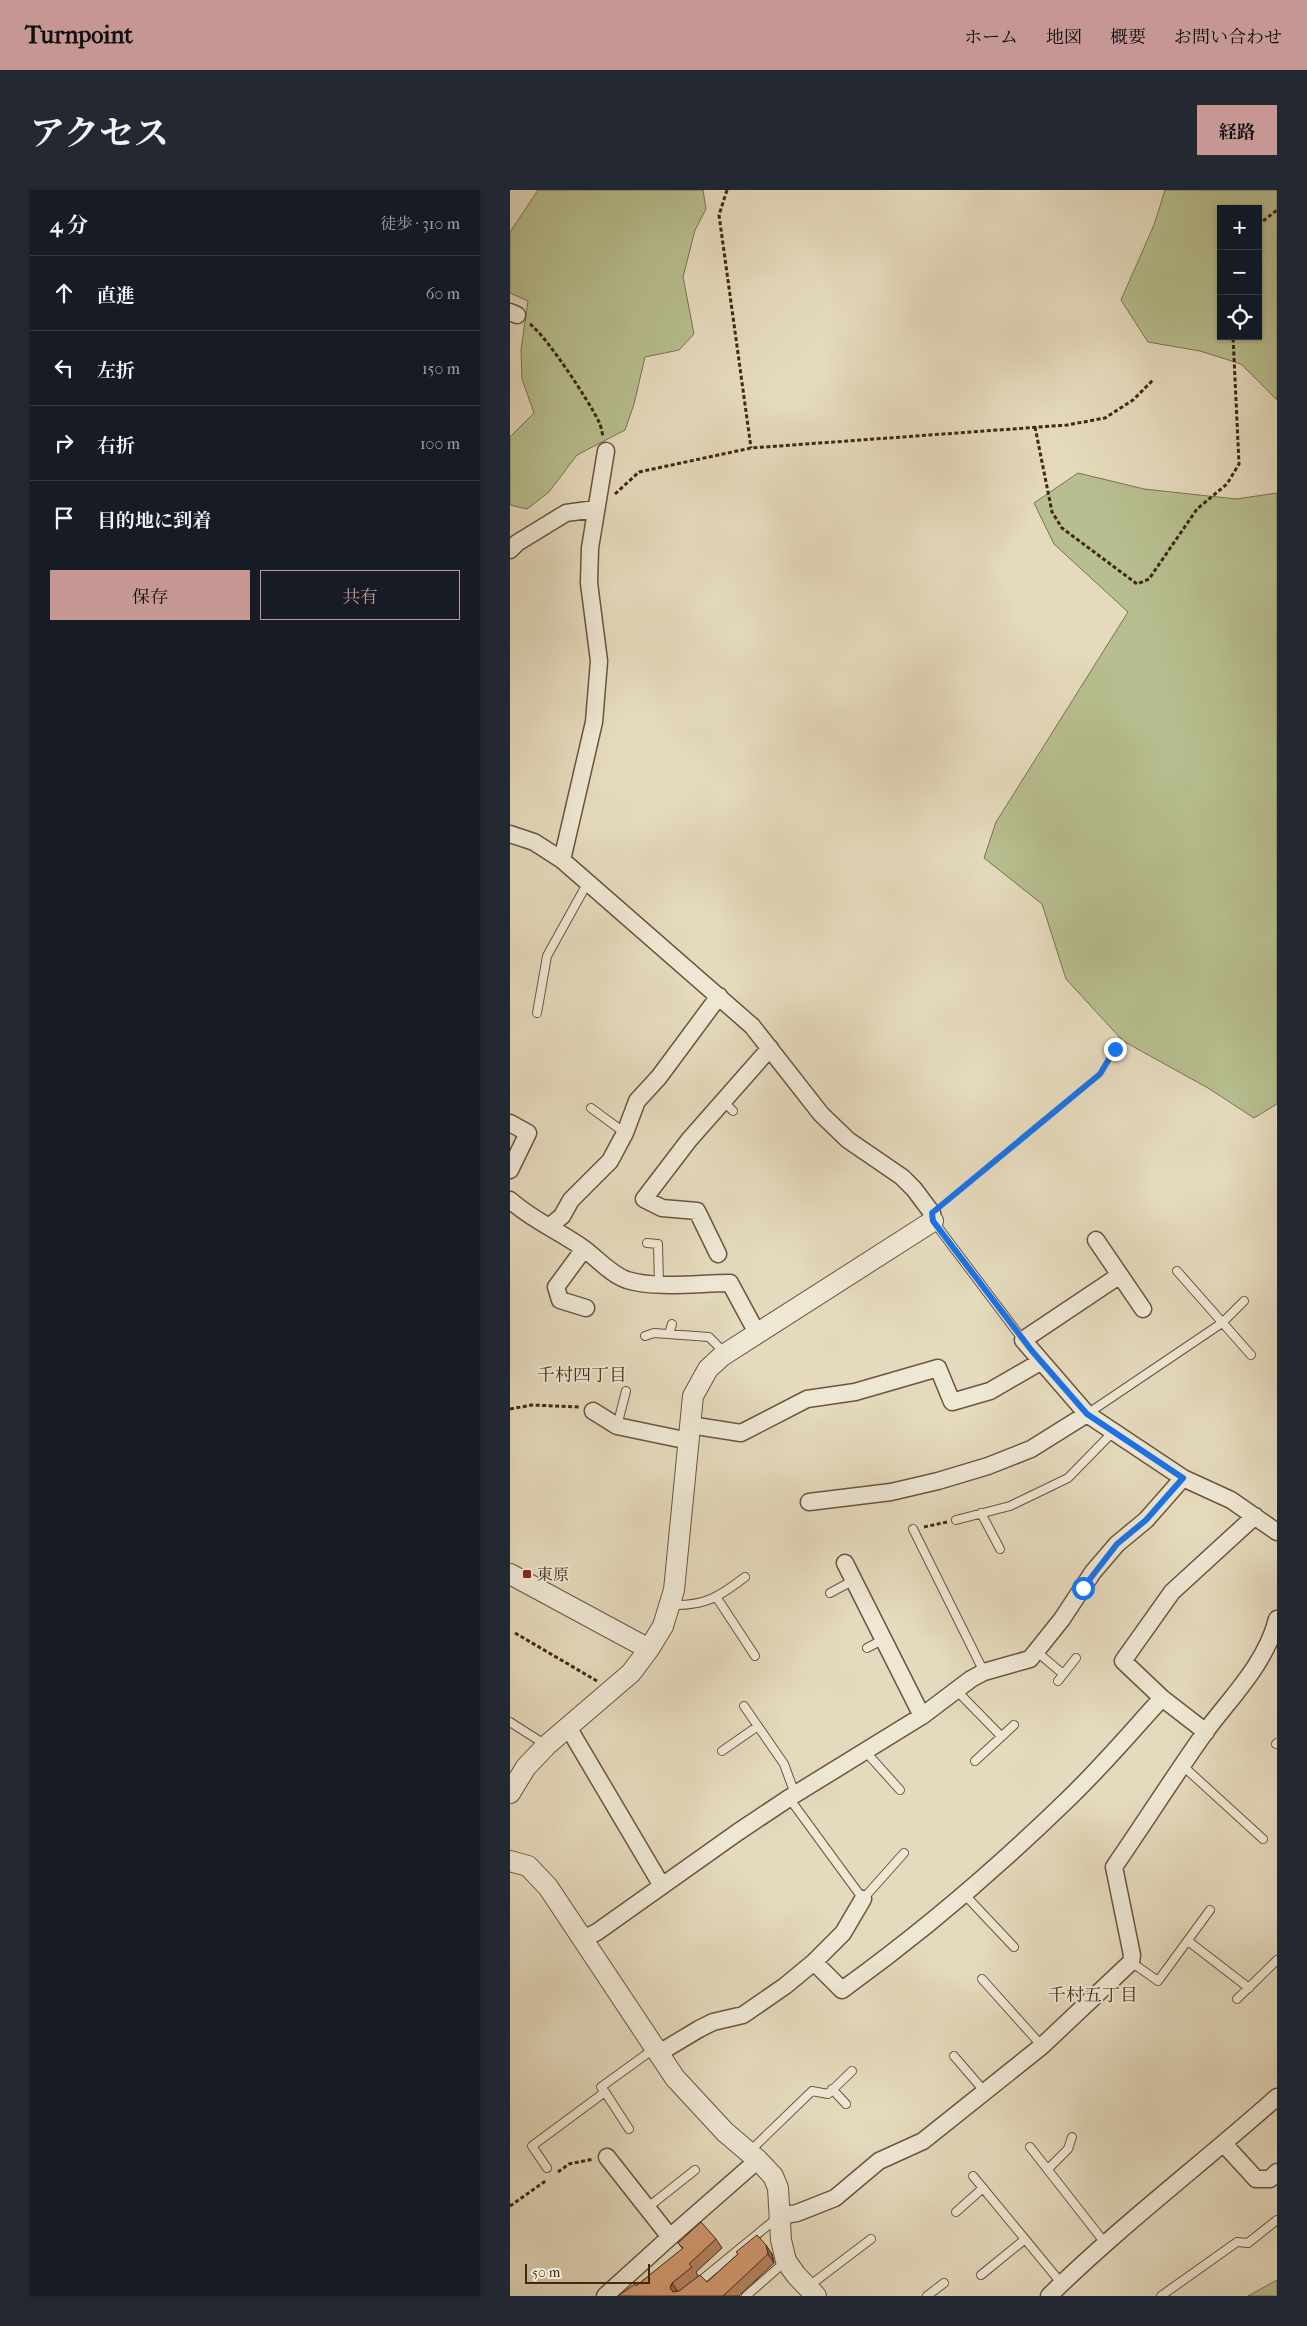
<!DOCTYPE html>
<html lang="ja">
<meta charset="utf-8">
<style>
body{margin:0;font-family:"IM FELL French Canon","Noto Serif JP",serif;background:#242831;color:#f1f3f6}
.controls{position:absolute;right:15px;top:15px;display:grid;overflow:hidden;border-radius:0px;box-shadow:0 1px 4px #0004}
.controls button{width:45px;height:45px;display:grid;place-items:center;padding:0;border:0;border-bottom:1px solid #363941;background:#171b24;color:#f1f3f6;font:25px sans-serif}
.scale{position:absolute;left:15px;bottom:12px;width:125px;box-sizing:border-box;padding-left:5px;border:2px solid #432713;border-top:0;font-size:14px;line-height:18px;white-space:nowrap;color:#432713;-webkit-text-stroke:4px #eee7d4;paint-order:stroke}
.stop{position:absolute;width:15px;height:15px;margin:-11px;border:4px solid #1a73e8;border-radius:50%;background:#fff}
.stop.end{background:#1a73e8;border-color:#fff;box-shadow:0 1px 5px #0008}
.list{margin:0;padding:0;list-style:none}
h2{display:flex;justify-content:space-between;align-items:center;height:65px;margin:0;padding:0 20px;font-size:21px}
h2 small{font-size:16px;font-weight:400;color:#9ea1a6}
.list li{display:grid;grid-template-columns:32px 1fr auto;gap:15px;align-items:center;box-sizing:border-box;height:75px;padding:0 20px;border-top:1px solid #363941}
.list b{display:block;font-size:19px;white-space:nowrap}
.list em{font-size:16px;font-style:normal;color:#9ea1a6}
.actions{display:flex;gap:10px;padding:15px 20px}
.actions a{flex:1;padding:11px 0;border:1px solid #c59692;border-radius:0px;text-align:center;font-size:18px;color:#c59692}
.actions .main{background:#c59692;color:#111}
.icon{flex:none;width:28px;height:28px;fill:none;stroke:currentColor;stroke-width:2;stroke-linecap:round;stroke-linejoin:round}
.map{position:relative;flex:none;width:767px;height:2106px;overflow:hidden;border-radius:0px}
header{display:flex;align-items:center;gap:30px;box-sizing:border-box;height:70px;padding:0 25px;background:#c59692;color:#111}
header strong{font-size:24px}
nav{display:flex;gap:28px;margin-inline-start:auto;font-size:18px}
.intro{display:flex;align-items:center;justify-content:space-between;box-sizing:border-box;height:120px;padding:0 30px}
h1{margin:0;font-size:35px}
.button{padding:12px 22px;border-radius:0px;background:#c59692;color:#111;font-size:18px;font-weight:700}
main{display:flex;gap:30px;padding:0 30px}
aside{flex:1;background:#171b24;border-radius:0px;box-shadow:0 1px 4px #0004}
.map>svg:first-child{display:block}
.green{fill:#b7be8f;stroke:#7d7251;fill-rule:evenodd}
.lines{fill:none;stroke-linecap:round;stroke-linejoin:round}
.service-casing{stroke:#6c543e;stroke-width:10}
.minor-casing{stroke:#6c543e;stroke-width:19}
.tertiary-casing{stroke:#6c543e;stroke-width:22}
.path{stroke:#432713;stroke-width:3;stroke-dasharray:4 2.5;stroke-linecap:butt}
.service{stroke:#eee7d4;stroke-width:8}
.minor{stroke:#eee7d4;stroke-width:16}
.tertiary{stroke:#eee7d4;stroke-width:20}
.wall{fill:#b3825f;stroke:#432713}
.shaded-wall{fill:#926a4d;stroke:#432713}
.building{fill:#d0976e;stroke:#432713}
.route{stroke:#1a73e8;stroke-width:6}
.poi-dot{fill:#8f2418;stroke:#eee7d4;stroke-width:2}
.labels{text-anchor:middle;stroke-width:4;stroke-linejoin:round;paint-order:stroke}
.poi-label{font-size:16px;fill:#432713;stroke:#eee7d4;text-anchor:start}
.neighbourhood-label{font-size:18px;fill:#432713;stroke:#eee7d4}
</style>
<header>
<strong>Turnpoint</strong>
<nav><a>ホーム</a><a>地図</a><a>概要</a><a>お問い合わせ</a></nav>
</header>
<div class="intro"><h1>アクセス</h1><a class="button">経路</a></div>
<main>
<aside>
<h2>4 分<small>徒歩 · 310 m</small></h2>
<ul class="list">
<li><svg class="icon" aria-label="ahead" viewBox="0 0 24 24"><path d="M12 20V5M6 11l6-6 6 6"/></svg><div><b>直進</b></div><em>60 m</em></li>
<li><svg class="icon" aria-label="left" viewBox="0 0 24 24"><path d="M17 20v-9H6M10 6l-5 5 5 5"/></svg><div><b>左折</b></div><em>150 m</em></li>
<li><svg class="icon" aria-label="right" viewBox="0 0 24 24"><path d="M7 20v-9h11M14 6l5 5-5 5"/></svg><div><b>右折</b></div><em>100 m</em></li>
<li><svg class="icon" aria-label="arrive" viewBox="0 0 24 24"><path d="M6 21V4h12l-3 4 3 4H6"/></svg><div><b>目的地に到着</b></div></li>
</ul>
<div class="actions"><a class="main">保存</a><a>共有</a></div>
</aside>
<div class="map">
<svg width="767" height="2106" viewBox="0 0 767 2106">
<rect width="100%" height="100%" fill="#e5dabd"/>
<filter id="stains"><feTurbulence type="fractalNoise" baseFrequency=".004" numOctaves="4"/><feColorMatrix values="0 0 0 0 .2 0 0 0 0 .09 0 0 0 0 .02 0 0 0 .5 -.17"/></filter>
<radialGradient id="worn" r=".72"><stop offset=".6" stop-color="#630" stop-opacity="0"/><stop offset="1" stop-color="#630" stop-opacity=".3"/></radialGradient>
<path class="green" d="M28 0H193L196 19 185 40 173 87 184 144 169 160 135 167 124 214 115 240 67 265 39 302 17 319 0 315V247L24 223 12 189 11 160 18 111 0 103V42Z
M655 0H767V210L731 174 690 161 638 152 611 110 644 35ZM711 19H748V146H711Z
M568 283 634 299 726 309 767 303V914L744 928 698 898 613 851 556 789 532 714 474 668 486 632 618 422 544 354 524 313Z
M767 2090V2106H738Z"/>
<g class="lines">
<defs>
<path id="service" d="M27 823 37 766 78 692
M213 911 223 921
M81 918 115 943
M424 1032 513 1150
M137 1053 148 1054 149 1094
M667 1081 741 1165
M159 1144 162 1134
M135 1146 144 1143 199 1147 214 1162
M577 1224 712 1133 734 1111
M107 1236 116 1201
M471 1323 490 1359
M446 1330 500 1316 558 1288 603 1242
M403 1339 474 1482
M320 1403 344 1390
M207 1408 245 1466
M162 1415C195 1416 209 1407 235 1387
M357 1458 374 1449
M526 1461 553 1484
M548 1491 566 1468
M447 1501 491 1546
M234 1516 274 1574 285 1604
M0 1532 36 1555
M766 1554 767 1553
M212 1561 248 1536
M355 1561 390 1600
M465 1571 504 1535
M673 1576 753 1649
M279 1608 353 1709 394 1663
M455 1705 504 1757
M678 1751 739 1798
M621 1772 648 1791 700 1720
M472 1789 532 1856
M727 1809 767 1770
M444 1866 475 1902
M322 1899 336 1914
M95 1902 119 1939
M520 1957 595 2053
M240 1961 302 1901 318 1904 342 1881
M37 1978 22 1956 95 1902 91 1897 145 1858
M538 1979 558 1959 562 1947
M463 1986 552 2094
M137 2018 185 1980
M446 2022 473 1998
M471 2085 514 2050
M299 2096 361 2049
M172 2106 267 2028
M236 2106 276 2071
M417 2106 434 2093
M651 2106 727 2052 738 2053 767 2030"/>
<path id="minor" d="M0 122 7 125
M0 360 7 353 56 323 85 319
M0 644 24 652 52 670 242 836 311 924 338 950 392 987 404 999 422 1023 423 1031
M52 670 84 532 89 471 79 393 80 358 96 261
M0 933 18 943 0 980
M0 1010C22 1030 49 1041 73 1058 87 1068 100 1084 117 1090 146 1099 189 1093 220 1093L247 1143
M39 1037 52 1026 61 1010 100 971 115 943 127 911 149 887 209 806
M586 1050 633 1119
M74 1059 46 1097 50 1110 76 1118
M208 1064 187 1021 152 1018 134 1009 179 950 260 858
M610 1085 513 1150 577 1224 673 1288 721 1310 767 1342
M83 1221 107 1236 179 1251
M180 1235 231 1243 297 1209 345 1202 428 1178 442 1212 480 1201 530 1172
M299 1312 381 1302 428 1291 478 1276 521 1259 577 1224
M335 1373 412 1526
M58 1537 152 1696
M696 1542 652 1508 613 1471 662 1402 745 1326
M73 1749 87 1742 228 1642 279 1608 412 1526 461 1489 474 1482 520 1469 552 1429 583 1382 607 1354 636 1330 673 1288
M304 1772 332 1800C411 1743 484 1681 554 1613 589 1580 620 1543 652 1508
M149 1863 189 1839 203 1832 233 1825 275 1796 304 1772 333 1743 353 1709
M714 1954 746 1989H760L767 1982
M97 1967 160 2047
M270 2026 287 2023 325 2008 369 1971 413 1951 532 1856 621 1772 622 1765 604 1677C635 1632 664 1586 696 1541 722 1506 756 1473 767 1429
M95 2106 160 2047 248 1970
M539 2106C611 2035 692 1974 767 1907"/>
<path id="tertiary" d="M0 1384 139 1459
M0 1603 16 1577 37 1555 121 1483 139 1459 153 1436 164 1400 183 1206 198 1179 212 1166 423 1031
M0 1671 18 1676 38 1697 165 1888 215 1942 248 1970 263 1986 268 1998 271 2050 276 2071 286 2085 306 2106"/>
</defs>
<use href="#service" class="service-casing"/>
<use href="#minor" class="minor-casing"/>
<use href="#tertiary" class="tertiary-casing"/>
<path class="path" d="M217 0 209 25 241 258
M748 35 767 20
M20 134C37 147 79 211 89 232 91 236 92 242 93 247
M525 237 542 322 552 338 627 394 639 389 687 319 717 294 729 274 723 146
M105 304 129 282 241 258 557 235 595 228 623 210 644 189
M433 1013 590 884 605 859
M0 1219 22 1215 69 1217
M414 1337 437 1332
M5 1443 87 1491
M48 1982 59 1974 84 1969
M0 2016 37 1990"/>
<use href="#service" class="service"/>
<use href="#minor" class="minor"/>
<use href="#tertiary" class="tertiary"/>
</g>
<path class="wall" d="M206 2049 212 2058 186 2082 188 2086 197 2092 228 2064H262L264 2073 229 2106H108L126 2096 173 2059 168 2053Z"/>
<path class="shaded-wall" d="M256 2055 262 2064 264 2073 258 2064Z
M162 2093 168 2102 167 2106 160 2098Z"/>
<path class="building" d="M191 2032 206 2049 179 2074 182 2077 162 2093 160 2098 163 2102 169 2101 190 2085 197 2092 228 2064 226 2062 247 2045 256 2055 258 2064 213 2106H108L125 2094 126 2096 173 2058 168 2053Z"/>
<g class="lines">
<path class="route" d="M573 1398 607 1354 636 1330 673 1288 577 1224 522 1161 423 1031 422 1023 590 884 605 859"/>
</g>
<rect class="poi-dot" x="12" y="1379" width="10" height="10" rx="2.5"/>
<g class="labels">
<g class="poi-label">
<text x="27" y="1390">東原</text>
</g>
<g class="neighbourhood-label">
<text x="72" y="1191">千村四丁目</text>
<text x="583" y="1811">千村五丁目</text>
</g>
</g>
<rect width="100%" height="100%" filter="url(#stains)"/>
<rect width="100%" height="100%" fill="url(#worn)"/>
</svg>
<div class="controls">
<button>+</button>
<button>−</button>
<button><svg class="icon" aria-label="locate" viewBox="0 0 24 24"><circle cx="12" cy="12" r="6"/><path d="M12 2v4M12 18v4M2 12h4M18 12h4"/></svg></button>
</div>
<div class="scale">50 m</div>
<div class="stop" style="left:573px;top:1398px"></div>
<div class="stop end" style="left:605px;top:859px"></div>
</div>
</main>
